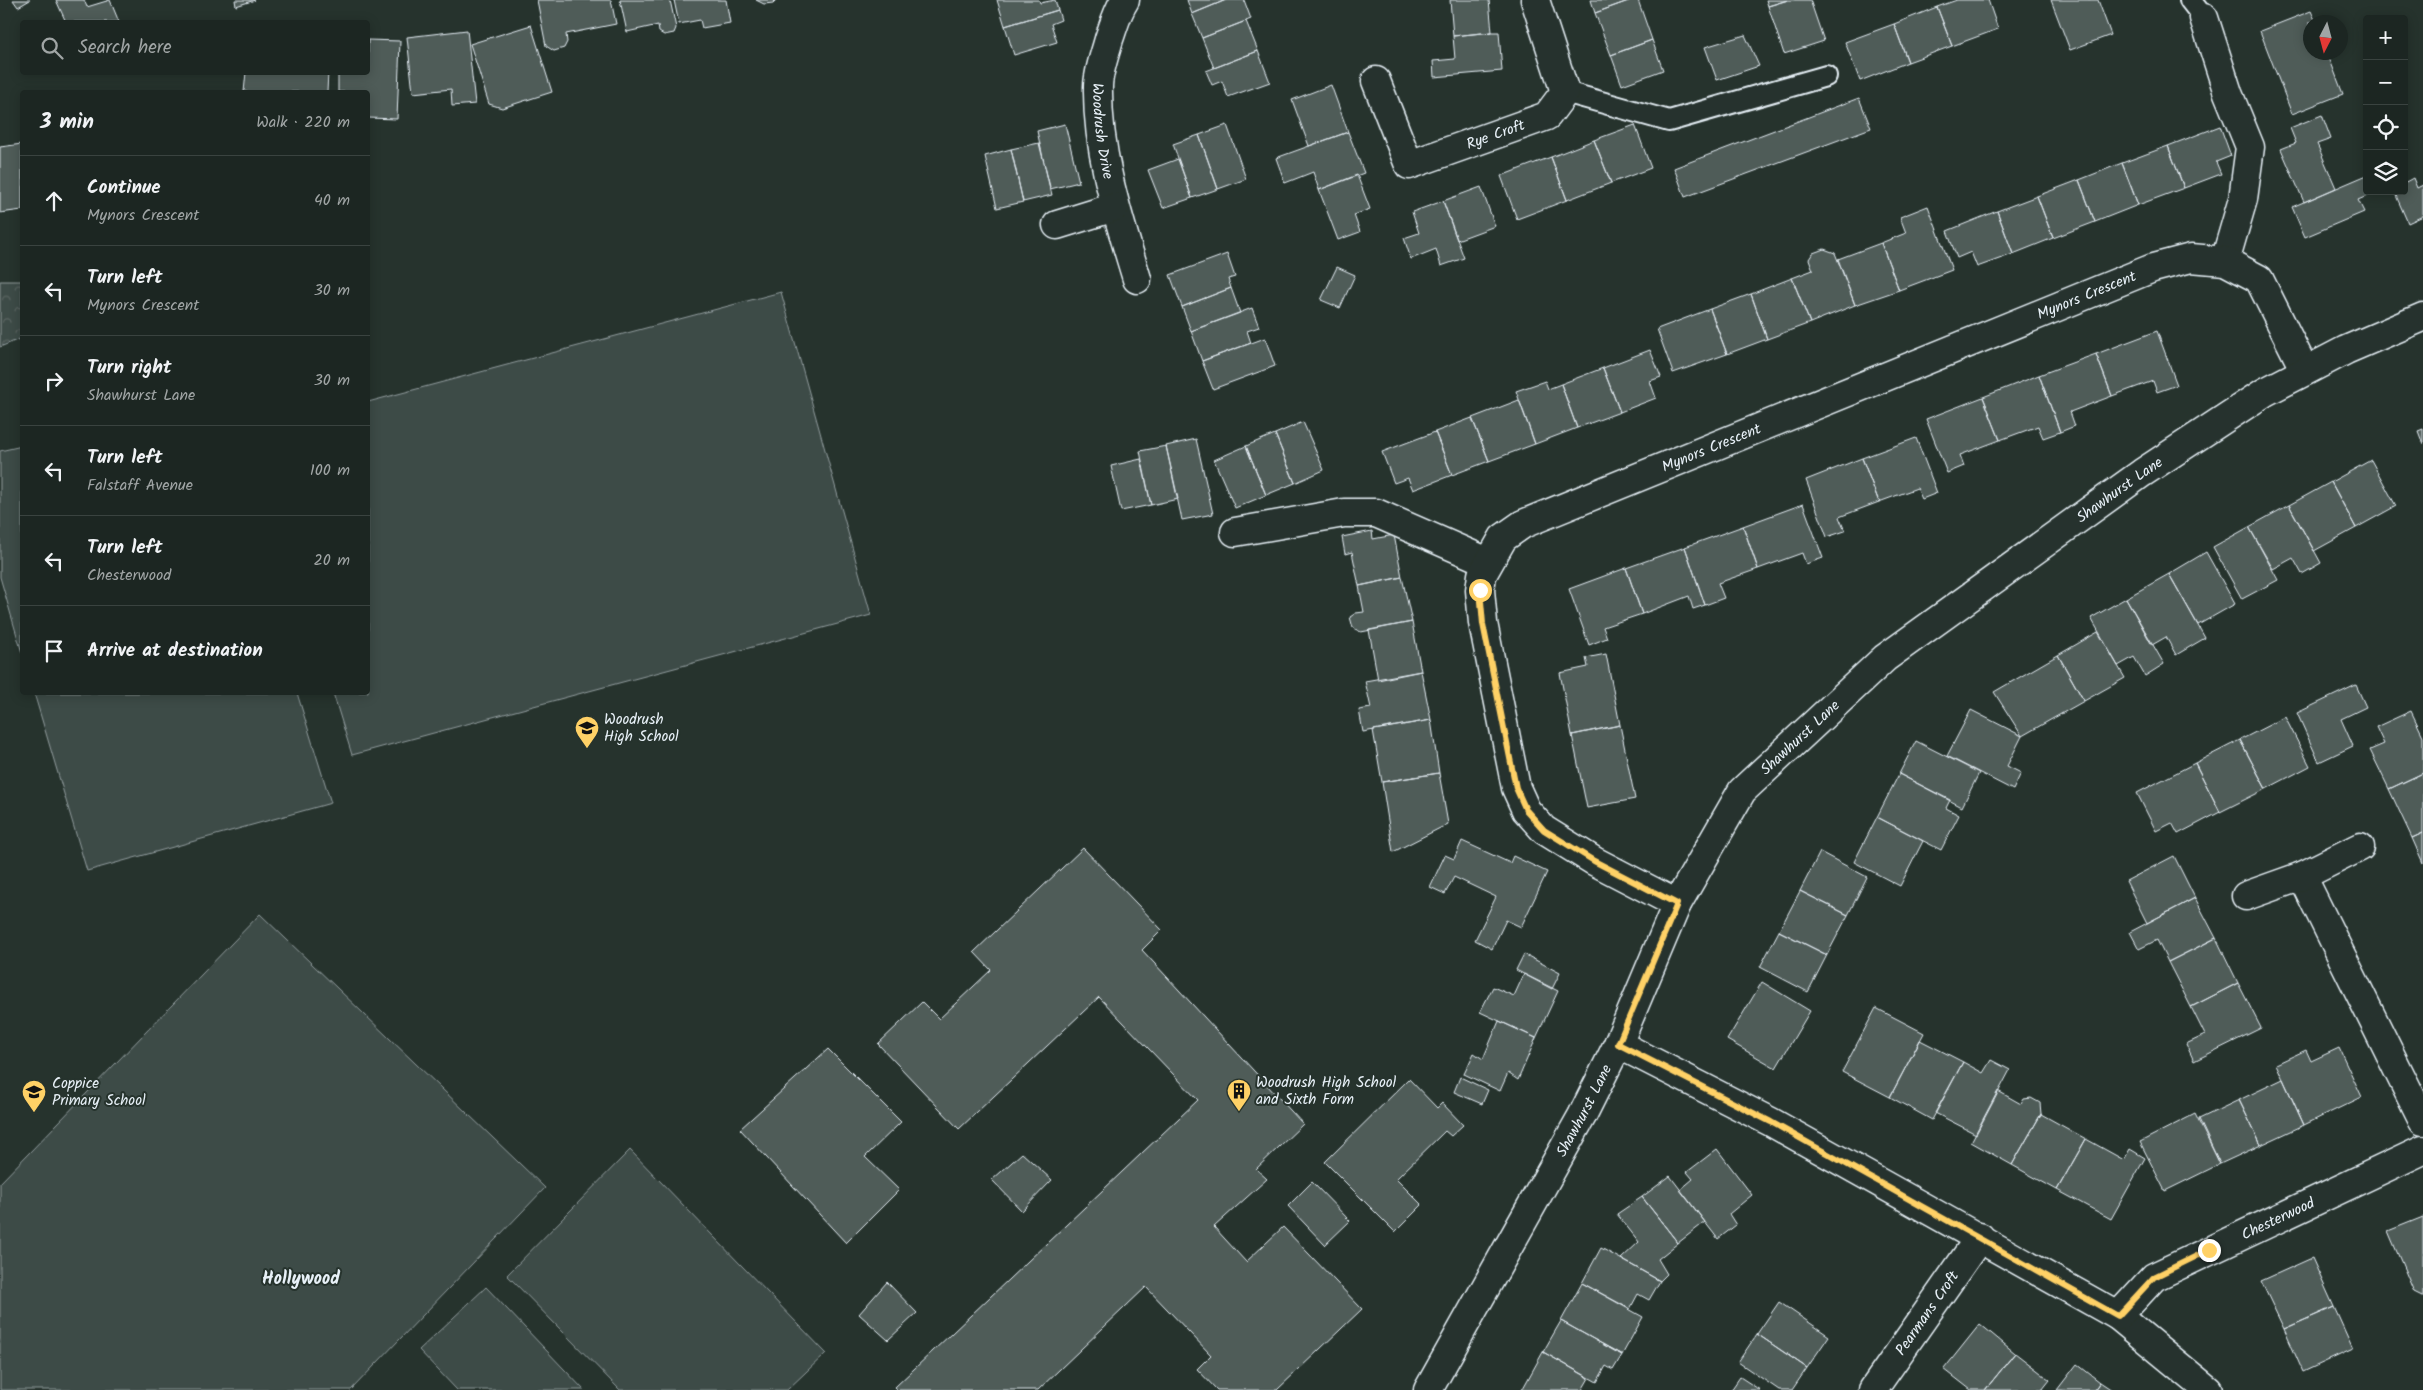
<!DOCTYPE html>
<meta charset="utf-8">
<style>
body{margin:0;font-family:Kalam,sans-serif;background:#29322f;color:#f1f3f6}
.controls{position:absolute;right:15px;top:15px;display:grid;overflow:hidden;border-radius:5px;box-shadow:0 2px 12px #0003}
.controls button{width:45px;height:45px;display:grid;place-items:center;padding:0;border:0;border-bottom:1px solid #3a4340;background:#1c2622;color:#f1f3f6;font:25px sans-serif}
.compass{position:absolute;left:2303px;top:15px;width:45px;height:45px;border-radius:50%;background:#1c2622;box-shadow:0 2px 12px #0003;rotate:186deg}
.stop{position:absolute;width:15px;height:15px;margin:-11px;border:4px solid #ffd166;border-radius:50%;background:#fff}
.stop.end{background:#ffd166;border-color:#fff;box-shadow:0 1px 5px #0008}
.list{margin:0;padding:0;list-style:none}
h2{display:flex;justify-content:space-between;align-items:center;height:65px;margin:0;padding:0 20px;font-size:21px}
h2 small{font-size:16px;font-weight:400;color:#a0a5a5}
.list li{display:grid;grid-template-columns:32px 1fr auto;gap:15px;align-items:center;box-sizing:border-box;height:90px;padding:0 20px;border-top:1px solid #3a4340}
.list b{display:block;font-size:19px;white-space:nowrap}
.list p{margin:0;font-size:16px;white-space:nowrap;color:#a0a5a5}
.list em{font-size:16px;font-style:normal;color:#a0a5a5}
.icon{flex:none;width:28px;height:28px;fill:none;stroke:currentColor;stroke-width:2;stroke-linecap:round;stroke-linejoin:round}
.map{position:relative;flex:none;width:2423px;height:1390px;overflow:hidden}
.search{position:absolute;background:#1c2622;box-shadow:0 2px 12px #0003;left:20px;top:20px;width:350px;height:55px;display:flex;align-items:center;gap:12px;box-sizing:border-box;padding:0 18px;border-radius:5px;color:#a0a5a5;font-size:19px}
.panel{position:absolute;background:#1c2622;box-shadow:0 2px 12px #0003;left:20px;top:90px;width:350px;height:605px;border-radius:5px}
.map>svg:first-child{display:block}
.forest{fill:url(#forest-crowns);stroke:#939ea0}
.pitch{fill:#3e4b47;stroke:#939ea0}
.building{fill:#505c59;stroke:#e8f1f8}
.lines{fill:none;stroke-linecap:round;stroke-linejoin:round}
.service-casing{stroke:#e8f1f8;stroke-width:24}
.minor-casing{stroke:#e8f1f8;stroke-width:31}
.tertiary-casing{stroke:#e8f1f8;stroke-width:31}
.service{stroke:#26332d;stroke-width:20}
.minor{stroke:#26332d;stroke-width:28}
.tertiary{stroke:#26332d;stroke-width:28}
.route{stroke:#ffd166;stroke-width:6}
.labels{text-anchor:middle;stroke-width:4;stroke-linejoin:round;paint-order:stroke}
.street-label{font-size:15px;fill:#e8f1f8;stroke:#26332d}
.poi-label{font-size:15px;fill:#e8f1f8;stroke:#26332d;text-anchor:start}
.quarter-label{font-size:18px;font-weight:bold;fill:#e8f1f8;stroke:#26332d}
</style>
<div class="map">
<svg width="2423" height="1390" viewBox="0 0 2423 1390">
<defs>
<pattern id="forest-crowns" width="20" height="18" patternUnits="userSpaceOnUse" patternTransform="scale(1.25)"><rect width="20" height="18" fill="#3e4b47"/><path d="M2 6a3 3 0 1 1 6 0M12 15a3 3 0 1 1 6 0" fill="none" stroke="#5a6562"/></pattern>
</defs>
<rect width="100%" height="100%" fill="#26332d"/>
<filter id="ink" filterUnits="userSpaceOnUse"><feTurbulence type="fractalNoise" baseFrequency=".02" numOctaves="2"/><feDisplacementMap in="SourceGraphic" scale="10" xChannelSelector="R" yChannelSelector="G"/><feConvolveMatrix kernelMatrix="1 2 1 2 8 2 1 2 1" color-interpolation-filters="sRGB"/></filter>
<g filter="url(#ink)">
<path class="forest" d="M0 281H22V338L0 347Z"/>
<path class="pitch" d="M781 292 871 615 352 755 333 693 368 692V402Z
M22 446V653L0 577V451Z
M34 693H297L331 803 87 871Z
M260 914 545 1188 351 1390H0V1183Z
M630 1150 826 1353 787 1390H620L507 1275Z
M486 1287 584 1390H457L419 1350Z"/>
<path class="building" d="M13 0H30L18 7Z
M56 0H84L87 7 110 0 119 22H66Z
M235 0H255L236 6Z
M537 0H611L616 24 566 34 567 42 564 48 554 51 546 46Z
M620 0H670L676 28 674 33 664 35 659 32 658 25 627 32Z
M674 0H726L730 23 702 28 700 20 679 24Z
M756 0H776L773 3 764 4Z
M997 0H1039L1040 3 1055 0 1058 10 1005 26Z
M1187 0H1226L1192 14Z
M1226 0H1244L1251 19 1202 38 1192 14Z
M1450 0H1489L1492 32 1453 36Z
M1591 0H1631L1595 13Z
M1631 0H1638L1652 40 1611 55 1595 13Z
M1766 0H1788L1768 6Z
M1788 0H1810L1824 41 1784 54 1768 6Z
M1957 0H1988L1998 29 1952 46 1937 7Z
M2051 0H2098L2111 35 2070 50Z
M1937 7 1952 46 1908 62 1894 24Z
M1058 10 1061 20 1051 24 1057 42 1014 55 1005 26Z
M2311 11 2316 22H2310V52H2327L2343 94 2292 114 2260 31Z
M1246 21 1258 51 1214 68 1202 38Z
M1894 24 1908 62 1860 81 1845 42Z
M531 25 552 92 502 108 489 104 470 44Z
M467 30 475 104 452 106 451 89 413 93 407 37Z
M1492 32H1499L1502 71 1434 77 1433 61 1455 59 1453 36Z
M1745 35 1759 66 1717 80 1705 47Z
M368 40 400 41 397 119 368 118V92H338V72H368Z
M1652 40 1663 70 1622 85 1611 55Z
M1258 51 1270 82 1228 97 1222 81 1212 85 1206 71Z
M246 72H328L327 92H244Z
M1331 85 1348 132 1309 146 1292 100Z
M1859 98 1871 128 1685 197 1674 168Z
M2322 115 2331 139 2317 144 2336 188 2304 202 2281 149 2296 143 2290 128Z
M1065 124 1079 182 1050 189 1037 131Z
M1227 125 1246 179 1218 189 1199 135Z
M1635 125 1651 168 1611 183 1594 140Z
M2220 126 2231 156 2216 162 2221 174 2184 188 2168 146Z
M1348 132 1364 173 1319 190 1313 172 1285 183 1276 158Z
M1199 135 1218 189 1192 198 1173 144Z
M1594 140 1611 183 1567 200 1551 157Z
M1039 143 1052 195 1023 202 1011 149Z
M22 144V210L0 213V147Z
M2168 146 2184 188 2138 205 2122 163Z
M1011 149 1023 202 997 208 985 156Z
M1551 157 1567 200 1517 219 1501 176Z
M1178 159 1192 198 1163 208 1148 170Z
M2122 163 2138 205 2095 222 2079 180Z
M1357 175 1370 209 1354 215 1360 232 1338 240 1319 190Z
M2367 175V191H2379L2358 200 2364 212 2305 237 2292 207Z
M2413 178 2417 188 2423 185V216L2408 223 2394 191H2404V183Z
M2079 180 2095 222 2053 238 2037 196Z
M1481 187 1495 226 1457 240 1443 201Z
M2037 196 2053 238 2013 254 1997 211Z
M1443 201 1464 258 1441 266 1436 249 1411 259 1404 238 1419 233 1412 212Z
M1928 206 1952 270 1899 290 1881 243 1906 233 1900 217Z
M1997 211 2013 254 1977 267 1971 252 1957 258 1947 231Z
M1881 243 1899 290 1855 305 1838 259Z
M1824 249 1835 253 1855 305 1810 323 1792 278 1813 270 1809 259 1813 253Z
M1227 254 1235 277 1228 279 1231 288 1182 307 1170 275Z
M1337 267 1355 275 1340 308 1321 300Z
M1792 278 1810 323 1767 339 1751 294Z
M1231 288 1240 313 1191 331 1182 307Z
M1751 294 1767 339 1727 354 1710 309Z
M1252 308 1259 327 1247 331 1251 343 1202 361 1191 331Z
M1710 309 1727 354 1673 373 1657 329Z
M2157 331 2177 385 2157 392 2153 381 2112 396 2096 354Z
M1265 338 1275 366 1213 389 1202 361Z
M1650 350 1661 377 1650 381 1656 398 1620 412 1603 368Z
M2096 354 2112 396 2070 412 2075 426 2060 432 2039 375Z
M1603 368 1620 412 1577 428 1561 384Z
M2039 375 2060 432 2043 438 2038 426 2000 440 1983 397Z
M1545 381 1548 389 1561 384 1577 428 1535 444 1516 391Z
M1983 397 2000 440 1960 455 1964 466 1947 473 1926 419Z
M1519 400 1535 444 1489 461 1472 418Z
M1472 418 1489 461 1452 475 1435 432Z
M1303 422 1324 470 1295 483 1275 434Z
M2423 429V444L2418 431Z
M1435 432 1452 475 1413 490 1408 478 1394 483 1382 452Z
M1275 434 1295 483 1266 495 1246 446Z
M1916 438 1937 493 1922 499 1917 488 1879 502 1862 458Z
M1196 439 1213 514 1182 520 1166 446Z
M1166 446 1178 499 1151 505 1140 451Z
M1246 446 1266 495 1235 508 1214 460Z
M1862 458 1879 502 1839 517 1845 531 1827 537 1806 480Z
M1141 459 1151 505 1121 511 1111 466Z
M2371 460 2396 506 2356 528 2331 482Z
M2331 482 2356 528 2314 551 2289 505Z
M1803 504 1823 558 1806 564 1802 553 1758 569 1743 526Z
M2289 505 2321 563 2302 574 2293 558 2273 569 2249 527Z
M1743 526 1758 569 1718 583 1724 598 1705 605 1685 547Z
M2249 527 2278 580 2242 599 2213 547Z
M1372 531 1373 539 1394 535 1402 577 1359 586 1352 552 1345 554 1342 537Z
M1685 547 1705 605 1693 609 1689 596 1642 614 1626 568Z
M2206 552 2235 604 2198 625 2169 574Z
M1626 568 1642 614 1603 627 1607 638 1589 645 1569 589Z
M2169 574 2205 638 2176 655 2166 637 2152 645 2126 598Z
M1402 577 1412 622 1361 632 1353 628 1350 617 1356 613 1364 612 1359 586Z
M2126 598 2164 664 2145 676 2134 657 2118 666 2091 618Z
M1412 622 1421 671 1378 680 1369 630Z
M2098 632 2125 678 2084 701 2058 655Z
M1606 654 1620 725 1572 735 1560 673 1588 667 1586 658Z
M2058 655 2084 701 2022 736 1994 692Z
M1421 671 1431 720 1363 732 1359 710 1371 708 1365 681Z
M2356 685 2366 707 2341 719 2353 746 2319 762 2297 713Z
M1971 710 2022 736 2007 766 2021 773 2013 790 1947 756Z
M2411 711 2423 736V773L2389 789 2370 750 2384 744 2376 727Z
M2285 717 2310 766 2266 789 2240 740Z
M1431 720 1439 773 1382 782 1373 730Z
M1620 725 1635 799 1587 808 1572 735Z
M2240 740 2266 789 2220 812 2195 763Z
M1916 741 1979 773 1962 807 1899 774Z
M2195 763 2220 812 2178 834 2172 823 2156 831 2137 793Z
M1439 773 1448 824 1393 852 1382 782Z
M2423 773V833L2412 838 2389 789Z
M1899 774 1950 800 1946 808 1959 815 1941 850 1877 817Z
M1877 817 1923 841 1900 886 1854 862Z
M2423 833V863L2412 838Z
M1462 841 1510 863 1513 856 1547 872 1521 927 1506 920 1492 949 1475 940 1496 897 1454 877 1445 894 1430 887 1445 855 1454 859Z
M1083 848 1162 930 1142 950 1303 1124 1256 1169 1267 1179 1214 1227 1246 1262 1283 1227 1362 1309 1277 1390H1217L1197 1369 1211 1355 1146 1287 1038 1390H898L895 1387 1198 1100 1099 997 959 1129 878 1044 922 1002 939 1019 991 970 974 952Z
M1820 852 1867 877 1848 915 1800 891Z
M2174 856 2195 898 2147 923 2126 881Z
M1800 891 1848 915 1827 955 1779 931Z
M2195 898 2216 938 2168 962 2157 940 2139 949 2130 932Z
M1779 931 1827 955 1808 992 1760 967Z
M2216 938 2238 983 2191 1007 2168 962Z
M1524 954 1560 973 1552 989 1516 970Z
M1524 974 1558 991 1536 1038 1480 1012 1493 987 1514 996Z
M1762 982 1810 1011 1776 1068 1727 1040Z
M2238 983 2261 1028 2194 1061 2186 1044 2205 1035 2191 1007Z
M1876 1008 1924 1033 1890 1097 1842 1072Z
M1499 1021 1536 1038 1518 1080 1508 1073 1500 1091 1464 1074 1474 1053 1483 1059Z
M1920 1040 1963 1062 1932 1120 1890 1097Z
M2339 1048 2362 1097 2304 1125 2276 1064 2306 1050 2311 1061Z
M828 1049 901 1122 865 1157 899 1190 846 1243 740 1129Z
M1991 1060 2010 1070 1976 1134 1935 1113 1963 1062 1983 1073Z
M1460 1077 1488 1090 1482 1104 1454 1092Z
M1409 1079 1437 1108 1442 1103 1463 1125 1451 1136 1445 1131 1396 1179 1422 1205 1395 1232 1325 1162Z
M2283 1079 2304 1125 2261 1145 2239 1100Z
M1998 1091 2021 1104 2024 1099 2031 1098 2040 1103 2041 1114 2012 1165 1971 1142Z
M2239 1100 2261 1145 2220 1164 2199 1119Z
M2041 1114 2086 1139 2057 1190 2012 1165Z
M2195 1114 2220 1164 2165 1191 2140 1142Z
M2086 1139 2124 1160 2130 1149 2145 1158 2111 1219 2057 1190Z
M1717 1149 1752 1195 1729 1214 1736 1225 1718 1239 1680 1190 1693 1179 1687 1172Z
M1022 1153 1052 1180 1022 1211 992 1180Z
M1670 1176 1705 1222 1678 1243 1642 1197Z
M1312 1182 1350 1221 1325 1245 1288 1206Z
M1642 1197 1678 1243 1658 1259 1667 1274 1660 1281 1621 1259 1639 1242 1617 1214Z
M2423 1217V1296H2422L2414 1292 2388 1231Z
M1601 1248 1660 1281 1649 1300 1638 1294 1630 1309 1582 1283Z
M2312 1258 2334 1307 2284 1329 2261 1281Z
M887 1282 917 1313 888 1340 859 1314Z
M1582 1283 1643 1317 1622 1355 1561 1321Z
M1779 1302 1829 1336 1807 1368 1757 1334Z
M2334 1307 2353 1349 2303 1372 2284 1329Z
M1561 1321 1622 1355 1613 1370 1606 1366 1597 1382 1543 1352Z
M1980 1324 2015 1353 1985 1390H1971L1944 1369Z
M1757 1334 1807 1368 1792 1390H1779L1738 1362Z
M1543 1352 1589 1378 1582 1390H1522Z
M2015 1353 2050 1380 2042 1390H1985Z
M2077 1364 2100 1382 2094 1390H2057Z
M1740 1377 1760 1390H1731Z
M2100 1382 2112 1390H2094Z"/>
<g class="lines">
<defs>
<path id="service" d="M2190 0 2204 18
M1565 92 1669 121 1826 76"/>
<g id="minor">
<path id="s1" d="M1125 0C1117 12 1114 25 1109 39 1105 54 1098 72 1098 87 1097 153 1118 216 1137 279"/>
<path d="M2204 18 2228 93 2250 147 2243 199 2225 261"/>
<path id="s2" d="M1376 81 1409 165 1547 116 1565 92 1535 0"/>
<path d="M1057 225 1115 207"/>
<path d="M1235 532 1344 513H1376L1488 562"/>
<path d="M2302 876 2423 1121"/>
<path d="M2246 896 2302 876 2360 847"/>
<path id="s3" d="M1677 904 1594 861 1544 830 1526 810 1516 788 1483 623 1480 590 1482 575 1503 538 1523 524 2153 268 2191 258 2225 261 2259 279 2305 371"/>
<path d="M1618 1044 1771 1122 2118 1316 2208 1390"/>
<path id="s4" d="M2118 1316 2154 1277 2423 1150"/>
<path id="s5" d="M1873 1390 1980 1237"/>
</g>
<g id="tertiary">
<path id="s6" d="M1428 1390 1582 1116 1618 1044 1677 904 1742 791 1885 658 2142 473 2265 392 2346 350 2423 317"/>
</g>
</defs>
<use href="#service" class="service-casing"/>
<use href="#minor" class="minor-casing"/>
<use href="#tertiary" class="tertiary-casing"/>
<use href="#service" class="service"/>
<use href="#minor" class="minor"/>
<use href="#tertiary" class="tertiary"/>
</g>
</g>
<g class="lines" filter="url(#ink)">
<path class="route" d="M1480 590 1483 624 1516 788 1526 810 1544 830 1594 861 1677 904 1618 1044 1771 1122 2118 1316 2154 1277 2209 1250"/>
</g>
<defs>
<symbol id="school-pin" viewBox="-11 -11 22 30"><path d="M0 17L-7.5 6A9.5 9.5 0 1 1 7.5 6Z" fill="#ffd166" stroke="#26332d"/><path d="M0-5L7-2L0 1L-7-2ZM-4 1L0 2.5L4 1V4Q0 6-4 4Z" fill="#111"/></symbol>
<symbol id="building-pin" viewBox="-11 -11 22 30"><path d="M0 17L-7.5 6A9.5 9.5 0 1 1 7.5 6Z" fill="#ffd166" stroke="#26332d"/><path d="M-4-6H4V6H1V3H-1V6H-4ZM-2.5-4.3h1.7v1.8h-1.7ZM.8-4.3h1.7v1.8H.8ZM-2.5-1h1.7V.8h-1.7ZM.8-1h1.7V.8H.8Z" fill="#111"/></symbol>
</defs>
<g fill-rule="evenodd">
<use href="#school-pin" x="573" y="714" width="28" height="38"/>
<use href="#building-pin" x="1225" y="1077" width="28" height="38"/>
<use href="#school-pin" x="20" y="1078" width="28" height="38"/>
</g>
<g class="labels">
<g class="street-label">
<text dy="5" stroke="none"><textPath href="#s1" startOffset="136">Woodrush Drive</textPath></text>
<text dy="5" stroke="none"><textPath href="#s2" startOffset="182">Rye Croft</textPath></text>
<text dy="5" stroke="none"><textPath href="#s3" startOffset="1095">Mynors Crescent</textPath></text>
<text dy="5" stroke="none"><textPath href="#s3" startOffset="690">Mynors Crescent</textPath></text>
<text dy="5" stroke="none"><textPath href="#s6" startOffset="1161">Shawhurst Lane</textPath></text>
<text dy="5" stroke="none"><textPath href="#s6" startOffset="756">Shawhurst Lane</textPath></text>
<text dy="5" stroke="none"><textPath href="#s6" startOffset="320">Shawhurst Lane</textPath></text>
<text dy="5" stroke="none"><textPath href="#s4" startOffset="190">Chesterwood</textPath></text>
<text dy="5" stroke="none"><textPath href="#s5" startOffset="94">Pearmans Croft</textPath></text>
</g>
<g class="poi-label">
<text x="604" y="724">Woodrush<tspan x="604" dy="17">High School</tspan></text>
<text x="1256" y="1087">Woodrush High School<tspan x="1256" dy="17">and Sixth Form</tspan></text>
<text x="52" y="1088">Coppice<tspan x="52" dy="17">Primary School</tspan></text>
</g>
<g class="quarter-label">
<text x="301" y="1284">Hollywood</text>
</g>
</g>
</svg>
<div class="controls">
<button>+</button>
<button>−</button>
<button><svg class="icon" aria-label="locate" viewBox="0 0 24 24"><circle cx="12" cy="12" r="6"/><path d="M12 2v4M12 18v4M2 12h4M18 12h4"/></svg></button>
<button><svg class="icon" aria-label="layers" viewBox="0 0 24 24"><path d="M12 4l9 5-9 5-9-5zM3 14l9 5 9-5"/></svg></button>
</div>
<svg class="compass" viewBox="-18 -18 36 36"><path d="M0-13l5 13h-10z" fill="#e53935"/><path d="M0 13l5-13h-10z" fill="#a0a5a5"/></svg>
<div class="stop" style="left:1480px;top:590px"></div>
<div class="stop end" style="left:2209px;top:1250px"></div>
<div class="search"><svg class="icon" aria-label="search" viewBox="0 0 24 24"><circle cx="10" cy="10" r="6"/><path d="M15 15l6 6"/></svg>Search here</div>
<section class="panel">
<h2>3 min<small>Walk · 220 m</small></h2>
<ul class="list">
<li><svg class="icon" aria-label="ahead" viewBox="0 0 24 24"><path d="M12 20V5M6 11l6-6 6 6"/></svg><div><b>Continue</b><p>Mynors Crescent</p></div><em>40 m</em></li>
<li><svg class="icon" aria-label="left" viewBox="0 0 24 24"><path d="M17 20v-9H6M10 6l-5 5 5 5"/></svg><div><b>Turn left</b><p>Mynors Crescent</p></div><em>30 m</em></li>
<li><svg class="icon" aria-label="right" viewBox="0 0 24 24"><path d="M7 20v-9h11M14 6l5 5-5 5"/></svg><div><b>Turn right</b><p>Shawhurst Lane</p></div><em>30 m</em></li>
<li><svg class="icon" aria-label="left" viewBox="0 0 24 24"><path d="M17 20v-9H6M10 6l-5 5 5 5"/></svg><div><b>Turn left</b><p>Falstaff Avenue</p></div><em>100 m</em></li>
<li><svg class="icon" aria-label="left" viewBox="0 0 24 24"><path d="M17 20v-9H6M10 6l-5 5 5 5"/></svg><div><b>Turn left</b><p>Chesterwood</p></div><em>20 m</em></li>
<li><svg class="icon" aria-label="arrive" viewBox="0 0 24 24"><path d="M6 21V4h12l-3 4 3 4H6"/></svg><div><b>Arrive at destination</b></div></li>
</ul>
</section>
</div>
